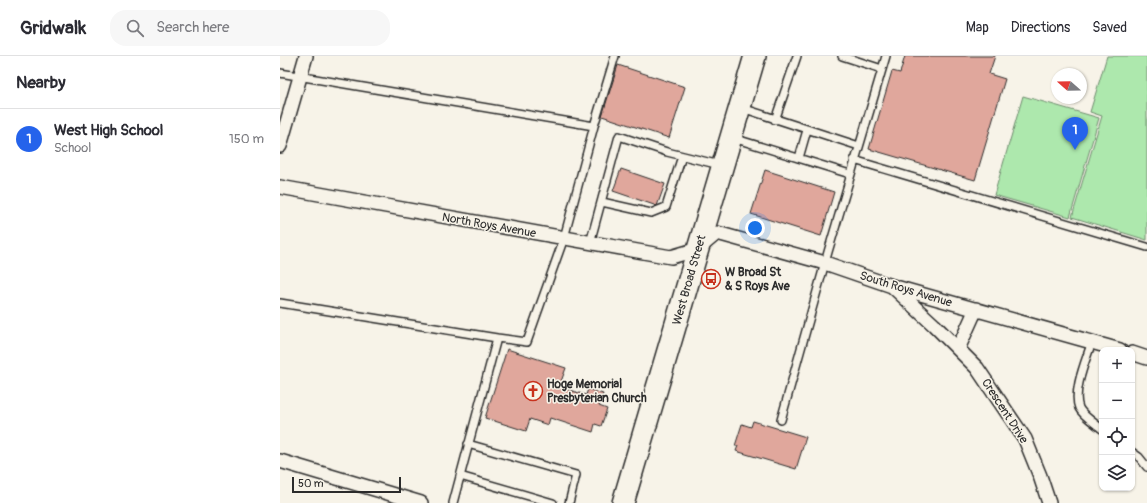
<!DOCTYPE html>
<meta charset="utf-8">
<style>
body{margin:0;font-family:Pangolin,sans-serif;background:#f7f7f7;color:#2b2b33}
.controls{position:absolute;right:12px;bottom:12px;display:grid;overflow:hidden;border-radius:8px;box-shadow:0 1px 3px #0004}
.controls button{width:36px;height:36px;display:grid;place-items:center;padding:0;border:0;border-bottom:1px solid #e1e1e2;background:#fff;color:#2b2b33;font:20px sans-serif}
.compass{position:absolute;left:771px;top:12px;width:36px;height:36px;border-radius:50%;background:#fff;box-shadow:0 1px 3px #0004;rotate:290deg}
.scale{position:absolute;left:12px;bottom:10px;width:109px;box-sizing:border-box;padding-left:4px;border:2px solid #2b2b2b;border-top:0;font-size:11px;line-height:14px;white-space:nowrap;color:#2b2b2b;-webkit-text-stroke:3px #f7f3e8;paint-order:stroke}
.you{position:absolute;left:475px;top:172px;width:14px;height:14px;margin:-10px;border:3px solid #fff;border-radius:50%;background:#1a73e8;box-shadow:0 0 0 6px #1a73e833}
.badge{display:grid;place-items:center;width:26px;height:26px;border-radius:50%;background:#2563eb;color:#fff;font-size:13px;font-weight:700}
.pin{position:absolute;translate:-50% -33px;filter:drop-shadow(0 1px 2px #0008)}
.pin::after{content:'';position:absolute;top:21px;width:14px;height:12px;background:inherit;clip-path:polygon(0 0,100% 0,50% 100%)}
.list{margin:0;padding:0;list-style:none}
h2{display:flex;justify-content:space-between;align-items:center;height:52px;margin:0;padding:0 16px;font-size:17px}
h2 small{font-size:13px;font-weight:400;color:#7c7c81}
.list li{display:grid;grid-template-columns:26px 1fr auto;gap:12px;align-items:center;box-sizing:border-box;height:60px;padding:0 16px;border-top:1px solid #e1e1e2}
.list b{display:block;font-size:15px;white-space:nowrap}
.list p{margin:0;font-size:13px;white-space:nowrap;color:#7c7c81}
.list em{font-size:13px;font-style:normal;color:#7c7c81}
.icon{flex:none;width:22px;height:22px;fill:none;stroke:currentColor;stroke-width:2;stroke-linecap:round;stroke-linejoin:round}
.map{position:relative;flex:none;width:867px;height:447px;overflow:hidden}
header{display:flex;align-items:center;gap:24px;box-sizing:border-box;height:56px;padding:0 20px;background:#fff;border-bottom:1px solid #e1e1e2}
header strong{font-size:19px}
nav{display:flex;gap:22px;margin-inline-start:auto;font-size:14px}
.search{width:280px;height:36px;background:#f7f7f7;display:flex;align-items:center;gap:10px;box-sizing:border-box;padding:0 14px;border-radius:16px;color:#7c7c81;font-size:15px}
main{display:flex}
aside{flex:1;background:#fff}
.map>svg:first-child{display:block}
.green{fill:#ade8ad;stroke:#6c8a6c}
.building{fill:#e0a79c;stroke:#2b2b2b}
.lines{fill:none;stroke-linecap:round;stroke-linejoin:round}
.lane-casing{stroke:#2b2b2b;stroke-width:10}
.street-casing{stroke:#2b2b2b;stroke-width:16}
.primary-casing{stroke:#2b2b2b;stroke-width:24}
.lane{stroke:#f7f3e8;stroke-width:7}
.street{stroke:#f7f3e8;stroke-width:13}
.primary{stroke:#f7f3e8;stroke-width:21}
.labels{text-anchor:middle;stroke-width:3;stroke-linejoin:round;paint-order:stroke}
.street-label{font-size:12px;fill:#2b2b2b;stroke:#f7f3e8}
.poi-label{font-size:12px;font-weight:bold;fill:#2b2b2b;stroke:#f7f3e8;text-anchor:start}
</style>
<header>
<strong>Gridwalk</strong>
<div class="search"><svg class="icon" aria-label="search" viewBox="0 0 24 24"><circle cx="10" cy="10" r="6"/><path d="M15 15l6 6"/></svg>Search here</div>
<nav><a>Map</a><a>Directions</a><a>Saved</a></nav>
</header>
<main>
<aside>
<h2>Nearby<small></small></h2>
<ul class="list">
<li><span class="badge">1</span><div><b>West High School</b><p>School</p></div><em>150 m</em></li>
</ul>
</aside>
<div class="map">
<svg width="867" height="447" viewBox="0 0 867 447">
<rect width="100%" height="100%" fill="#f7f3e8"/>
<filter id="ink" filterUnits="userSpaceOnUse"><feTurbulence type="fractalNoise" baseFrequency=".025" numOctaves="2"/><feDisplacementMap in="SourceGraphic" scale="8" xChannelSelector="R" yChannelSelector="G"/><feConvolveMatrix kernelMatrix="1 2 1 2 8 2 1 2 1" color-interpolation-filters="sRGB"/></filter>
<g filter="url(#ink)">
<path class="green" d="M827 0H867V184L792 161 822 60 810 56Z
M743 40 819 62 790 161 714 139Z"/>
<path class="building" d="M625 0H715L709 18 725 23 695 124 589 93 612 15 620 17Z
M338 9 405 31 389 82 322 60Z
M341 113 385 128 377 150 333 135Z
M485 114 554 136 541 180 471 158Z
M227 293 286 312 279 331 306 339 308 333 323 338 319 350 327 353 321 370 315 368 313 376 270 362 268 369 250 363 246 375 205 362Z
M473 365 526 381 516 413 456 395 458 390H455L462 368 471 371Z"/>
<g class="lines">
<defs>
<path id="lane" d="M562 0 602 13
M0 17 314 70
M462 52 579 90
M495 64 517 0
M453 82 570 118
M519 102 527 74
M574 104 867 191
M322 146 371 157 386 151 402 100
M310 187 339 80 387 96 440 109
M0 247 217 282
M812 285C807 302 792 335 799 352 803 360 815 367 822 373
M501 364 548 196 606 0
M188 388 296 419 289 447
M852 396 859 401 867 411
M180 420 273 447
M173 447 217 282 247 286 284 182 314 70 335 0"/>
<path id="street" d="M0 90 26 0
M0 131 391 201 418 193 437 177 545 207 612 230 840 294
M613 231 654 269 697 312 745 383 760 420 769 447
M678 293 696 253
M852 297 867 302
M0 405 141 447"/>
<path id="primary" d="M343 447 475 0"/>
</defs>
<use href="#lane" class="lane-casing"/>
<use href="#street" class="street-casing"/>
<use href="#primary" class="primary-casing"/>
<use href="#lane" class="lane"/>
<use href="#street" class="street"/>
<use href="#primary" class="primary"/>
</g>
</g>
<defs>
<symbol id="bus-ring" viewBox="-11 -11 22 22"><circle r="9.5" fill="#f7f3e8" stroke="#c8321e" stroke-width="1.5"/><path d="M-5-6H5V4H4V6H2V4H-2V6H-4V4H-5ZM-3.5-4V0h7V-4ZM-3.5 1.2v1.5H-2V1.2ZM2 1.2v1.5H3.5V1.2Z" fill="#c8321e"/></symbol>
<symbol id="church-ring" viewBox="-11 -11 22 22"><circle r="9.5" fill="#f7f3e8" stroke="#c8321e" stroke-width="1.5"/><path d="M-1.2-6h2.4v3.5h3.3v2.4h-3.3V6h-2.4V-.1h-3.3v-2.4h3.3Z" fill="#c8321e"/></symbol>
</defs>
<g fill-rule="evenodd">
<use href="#bus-ring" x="420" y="212" width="22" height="22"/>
<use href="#church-ring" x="242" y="324" width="22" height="22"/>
</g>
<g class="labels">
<g class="street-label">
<text transform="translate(209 169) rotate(10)" y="4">North Roys Avenue</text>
<text transform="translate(409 224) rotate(-74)" y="4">West Broad Street</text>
<text transform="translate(626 233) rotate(17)" y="4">South Roys Avenue</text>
<text transform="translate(725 355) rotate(57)" y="4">Crescent Drive</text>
</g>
<g class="poi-label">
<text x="445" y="220">W Broad St<tspan x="445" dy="14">&amp; S Roys Ave</tspan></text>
<text x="267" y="332">Hoge Memorial<tspan x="267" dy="14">Presbyterian Church</tspan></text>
</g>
</g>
</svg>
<div class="controls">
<button>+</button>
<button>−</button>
<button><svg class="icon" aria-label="locate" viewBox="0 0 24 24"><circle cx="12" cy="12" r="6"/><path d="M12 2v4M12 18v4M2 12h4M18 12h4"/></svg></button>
<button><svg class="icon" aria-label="layers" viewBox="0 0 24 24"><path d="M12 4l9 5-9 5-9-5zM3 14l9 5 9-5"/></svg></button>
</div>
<svg class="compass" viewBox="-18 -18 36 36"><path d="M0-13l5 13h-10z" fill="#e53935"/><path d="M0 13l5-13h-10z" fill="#7c7c81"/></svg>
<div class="scale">50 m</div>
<div class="you"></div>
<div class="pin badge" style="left:795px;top:94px">1</div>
</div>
</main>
